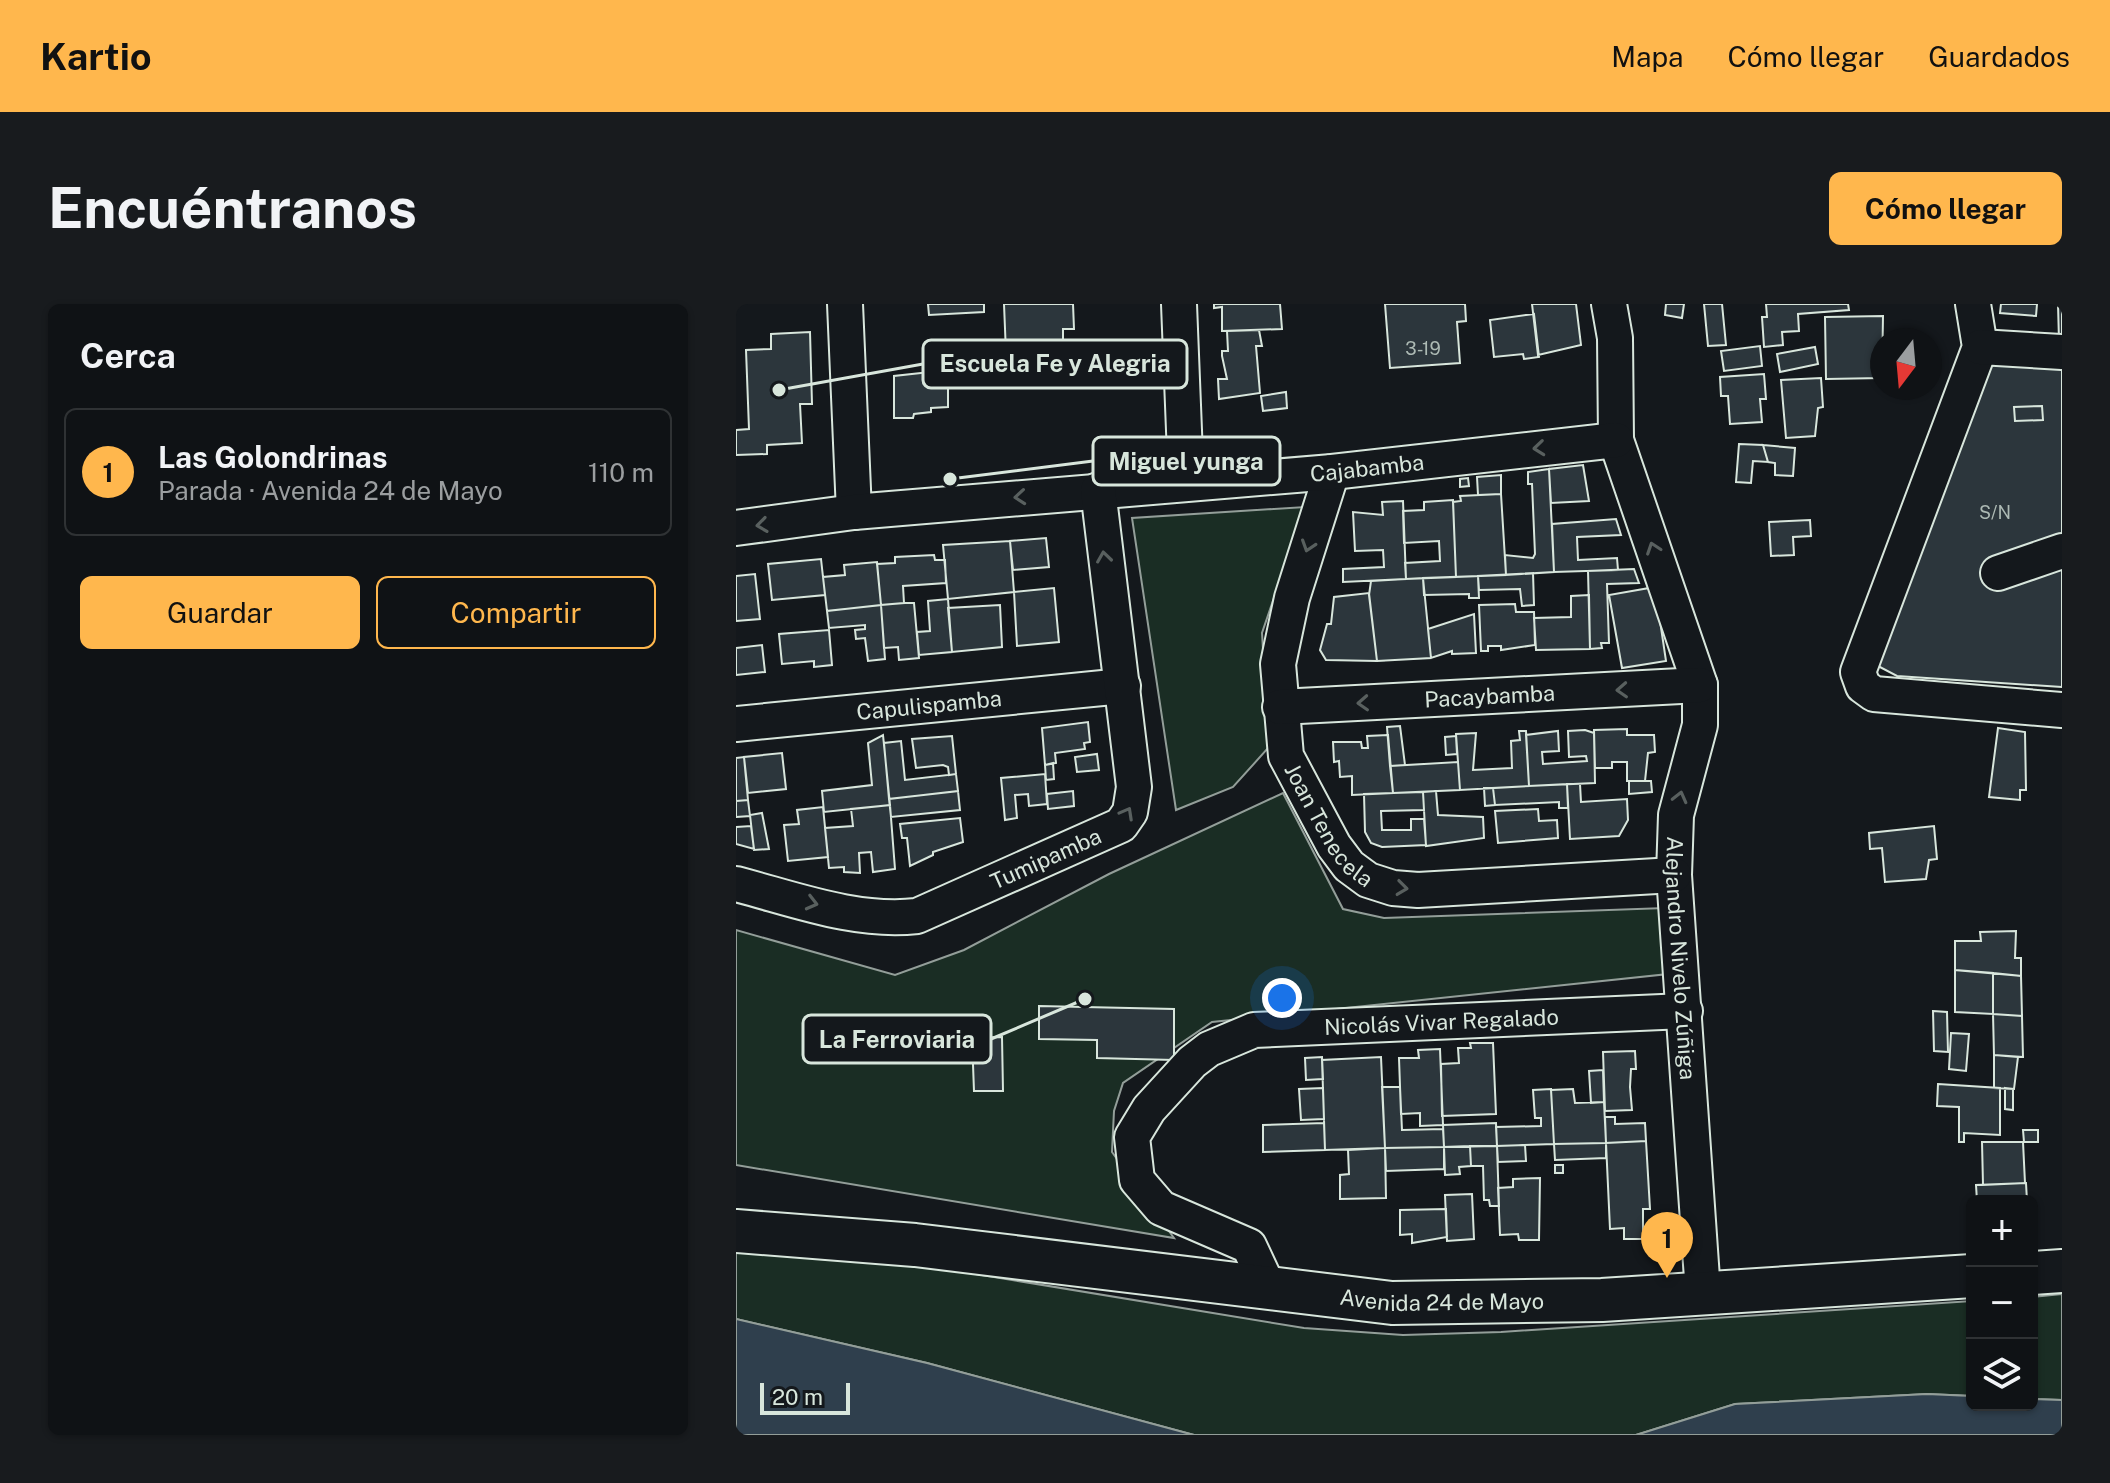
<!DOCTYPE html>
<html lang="es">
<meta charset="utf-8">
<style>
body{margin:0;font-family:"Public Sans",sans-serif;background:#181b1e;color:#f1f3f6}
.controls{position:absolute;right:24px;bottom:24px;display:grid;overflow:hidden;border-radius:12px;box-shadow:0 2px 6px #0004}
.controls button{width:72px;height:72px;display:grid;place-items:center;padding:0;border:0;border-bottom:2px solid #2f3234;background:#0f1215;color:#f1f3f6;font:40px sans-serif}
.compass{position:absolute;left:1134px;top:24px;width:72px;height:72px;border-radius:50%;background:#0f1215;box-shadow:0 2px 6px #0004;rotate:196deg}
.scale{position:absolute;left:24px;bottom:20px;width:90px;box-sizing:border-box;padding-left:8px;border:4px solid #d8e6dc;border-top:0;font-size:22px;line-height:28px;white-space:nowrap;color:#d8e6dc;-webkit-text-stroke:6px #14181c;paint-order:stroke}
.you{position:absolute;left:546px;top:694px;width:28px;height:28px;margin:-20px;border:6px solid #fff;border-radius:50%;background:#1a73e8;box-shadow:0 0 0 12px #1a73e833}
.badge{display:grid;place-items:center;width:52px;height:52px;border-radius:50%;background:#ffb74d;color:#111;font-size:26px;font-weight:700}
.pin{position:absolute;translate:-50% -66px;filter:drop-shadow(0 2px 4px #0008)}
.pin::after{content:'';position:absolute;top:42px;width:28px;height:24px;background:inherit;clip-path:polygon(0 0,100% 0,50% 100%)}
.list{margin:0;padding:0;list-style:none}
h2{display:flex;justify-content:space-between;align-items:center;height:104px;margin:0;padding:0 32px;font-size:34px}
h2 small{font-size:26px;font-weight:400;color:#9b9ea0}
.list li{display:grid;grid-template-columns:52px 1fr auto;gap:24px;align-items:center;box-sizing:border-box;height:128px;margin:0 16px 16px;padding:0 16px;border:2px solid #2f3234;border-radius:12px}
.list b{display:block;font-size:30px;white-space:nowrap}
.list p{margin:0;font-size:26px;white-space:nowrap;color:#9b9ea0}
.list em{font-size:26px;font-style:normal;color:#9b9ea0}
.actions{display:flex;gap:16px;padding:24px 32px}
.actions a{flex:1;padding:18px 0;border:2px solid #ffb74d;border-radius:12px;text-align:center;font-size:28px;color:#ffb74d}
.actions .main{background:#ffb74d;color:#111}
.icon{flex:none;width:44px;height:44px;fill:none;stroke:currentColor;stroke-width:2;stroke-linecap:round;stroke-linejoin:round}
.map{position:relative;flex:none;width:1326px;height:1131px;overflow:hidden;border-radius:12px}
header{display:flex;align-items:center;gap:48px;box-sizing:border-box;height:112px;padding:0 40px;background:#ffb74d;color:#111}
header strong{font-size:38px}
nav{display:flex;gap:44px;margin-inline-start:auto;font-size:28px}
.intro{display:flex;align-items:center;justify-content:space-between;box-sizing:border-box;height:192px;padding:0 48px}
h1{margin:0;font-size:56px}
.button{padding:20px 36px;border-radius:12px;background:#ffb74d;color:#111;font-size:28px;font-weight:700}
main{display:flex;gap:48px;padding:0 48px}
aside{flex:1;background:#0f1215;border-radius:12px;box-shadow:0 2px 6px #0004}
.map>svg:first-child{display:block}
.green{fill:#1a2d24;stroke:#939e99;stroke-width:2}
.water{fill:#2f3f4d;stroke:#939e99;stroke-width:2}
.building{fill:#2c363c;stroke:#d8e6dc;stroke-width:2}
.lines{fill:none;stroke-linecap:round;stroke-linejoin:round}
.minor-casing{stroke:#d8e6dc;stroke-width:38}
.major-casing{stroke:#d8e6dc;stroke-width:46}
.minor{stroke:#14181c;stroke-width:34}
.major{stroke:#14181c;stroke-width:42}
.oneway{stroke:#59605f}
.labels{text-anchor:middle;stroke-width:6;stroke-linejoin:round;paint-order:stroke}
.number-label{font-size:18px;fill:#adbab4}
.street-label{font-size:22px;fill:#d8e6dc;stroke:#14181c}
.leader{fill:none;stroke:#d8e6dc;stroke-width:3}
.callout-dot{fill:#d8e6dc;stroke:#14181c;stroke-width:3}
.callout{fill:#14181c;stroke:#d8e6dc;stroke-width:3}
.callout-label{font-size:24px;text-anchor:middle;font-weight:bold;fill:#d8e6dc}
</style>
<header>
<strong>Kartio</strong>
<nav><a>Mapa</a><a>Cómo llegar</a><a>Guardados</a></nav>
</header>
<div class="intro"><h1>Encuéntranos</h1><a class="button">Cómo llegar</a></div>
<main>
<aside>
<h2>Cerca<small></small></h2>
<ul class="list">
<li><span class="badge">1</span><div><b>Las Golondrinas</b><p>Parada · Avenida 24 de Mayo</p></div><em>110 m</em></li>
</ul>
<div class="actions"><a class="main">Guardar</a><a>Compartir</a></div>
</aside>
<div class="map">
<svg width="1326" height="1131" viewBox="0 0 1326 1131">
<rect width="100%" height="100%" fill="#14181c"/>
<path class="green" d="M569 203 526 329 533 443 497 483 440 506 396 214Z
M547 489 607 605 648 614 929 604 932 670 476 718 387 779 378 807 376 848 438 934 0 861V626L159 671 228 646 373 570Z
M0 945 179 960 568 1024 667 1031 765 1028 1236 997V1092L1191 1090 999 1100 900 1131H458L191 1059 0 1015Z
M1326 990V1096L1296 1095V993Z"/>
<path class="water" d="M0 1015 191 1059 458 1131H0Z
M1191 1090 1236 1092V1101H1296V1095L1326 1096V1131H900L999 1100Z"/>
<path class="building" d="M192 0H248V8L193 11Z
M268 0H337L338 25H327V45L270 49Z
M478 0H544L546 25 486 27V3L478 4Z
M649 0H729L730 17 721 18 724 59 654 64Z
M796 0H840L845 41 802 51Z
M930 0H948L946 14 929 11Z
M968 0H986L990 41 972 42Z
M1030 0H1112L1113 6 1062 10 1063 27 1046 28 1047 41 1028 43 1026 13H1031Z
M1265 0H1301L1300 12 1264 9Z
M1322 0H1326V38L1323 37Z
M798 10 803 53 788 55 787 50 758 53 754 16Z
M1147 12 1146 74 1090 75 1089 13Z
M523 26 526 42H520L524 89 483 95 482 75H491L486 52V47H492L491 27Z
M74 28 76 100H64L66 139 31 141V150L0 151V126L13 125 10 46 35 45V30Z
M1024 42 1026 62 988 67 985 47Z
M1079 43 1082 60 1044 68 1041 50Z
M1261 60 1326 64V383L1161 372 1140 361 1253 63Z
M212 66V103L195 104V108L178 110 177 114H158V72Z
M1028 70 1030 95H1024L1026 118 994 120 992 92H985L984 73Z
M1085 74 1087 103 1082 104 1079 132 1050 134 1045 76Z
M550 88 551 104 527 107 525 92Z
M1306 102 1307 116 1279 117 1278 103Z
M1003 140 1027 141 1032 158 1017 157 1015 179 1000 178Z
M1027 141 1059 144 1057 172 1039 171V159L1032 158Z
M847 161 853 197 815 199 813 165Z
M813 165 818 268 770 271 769 251 797 254 799 250 796 180H792V168Z
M765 171V190L742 191 741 173Z
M732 174 733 182 724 183V175Z
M765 190 770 271 720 273 717 198 725 197 724 192Z
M717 196 720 273 670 275 669 259 704 257 703 237 668 239 667 207 688 206V198Z
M667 197 670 275 607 278V265L648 263 647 246 619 247 617 208 647 211 646 198Z
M880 215 885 231 841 233 842 256 881 254 882 266 818 268 816 220Z
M1074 216 1075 232 1057 233 1058 251 1035 252 1033 218Z
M310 234 313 263 277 266 274 237Z
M274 237 278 288 212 295 207 241Z
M198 251 199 256H209L210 279 167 282 168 299 145 301 141 260 159 259V253Z
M85 255 89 291 36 296 32 260Z
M141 258 145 301 91 307 87 273 109 271 108 261Z
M898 265 903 279 871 280 873 339H865L866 344 854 345 852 267Z
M797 269 798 301 786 302 784 285 743 286 742 272Z
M19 270 24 315 0 317V272Z
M742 272 743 294H733V290L688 291 687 274Z
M687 274 695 354 641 357 633 291 635 277Z
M919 283 930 357 886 364 873 291Z
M318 284 323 338 281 342 278 288Z
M633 289 641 357 590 356 584 346 591 320H595L598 293Z
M853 291 854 345 800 346 798 314 835 313V292Z
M212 295 216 348 183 351 181 328 194 327 192 297Z
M168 299H178L183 354 163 356 162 343 148 344 145 301Z
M779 300 780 308H798L799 341 765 346V342H752V347H745L743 301Z
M145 301 149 355 132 357 129 334 120 335 119 326 129 325V321L93 324 91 307Z
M264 301 266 343 216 348 212 304Z
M738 310 740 349 716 350V347L695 354 692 325Z
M93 326 96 361 78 363V357L46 360 43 330Z
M26 341 29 368 0 371V344Z
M352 418 354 438 348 439 349 445 319 449 320 459 309 461 306 424Z
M664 422 669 461 654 462 651 423Z
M1262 424 1289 428 1290 486H1284V496L1253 493Z
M891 425V431H918L919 448 912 449 909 477H891V458H876V464H859L858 426Z
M849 426 858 429 859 479 793 482 790 431 822 427 823 447 806 448 807 460 851 457 850 452 833 453 832 427Z
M783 427H790L793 482 724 486 720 430 740 429 737 466 776 464 775 437 784 436Z
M147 431 154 501 88 508 86 487 136 481 132 439Z
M652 431 657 489 616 491V472L604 473 603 457 598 458 597 438H625L626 444H632L631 432Z
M216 432 220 470 213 471 212 463 207 461 180 464 176 435Z
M720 432 721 450 710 451 709 433Z
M165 437 169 476 220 470 222 487 153 495 148 439Z
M46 449 50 485 12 489 8 453Z
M361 450 363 466 341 468 339 453Z
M8 453 12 496 0 497V454Z
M722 458 724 486 657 489 654 462Z
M317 459 318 475 310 476 309 461Z
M309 470 311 500 293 502 292 490 279 491 281 514 269 516 265 474Z
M915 477 916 488 893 490V477Z
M831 480 832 504H823V498L759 501 757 484Z
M831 480H844L845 498 891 495 892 516 883 532 834 535Z
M748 484H757L759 501 749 502Z
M222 487 224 506 155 513 153 495Z
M337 487 338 502 312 505 311 490Z
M700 487 702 511 747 513 748 534 690 542 687 488Z
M687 488 688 506 645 507 646 526H675V515H688L690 541 646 543 635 539 629 528 628 490Z
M12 496 14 512 0 513V497Z
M154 501 159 565 137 568 135 548 123 549 124 569 108 568V563L93 564 89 524 117 522 115 505Z
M87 503 92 553 52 557 48 521 63 520 61 506Z
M802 505 803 517 821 516 822 534 762 539 759 507Z
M26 509 33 545 18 546 14 511Z
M224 514 227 538 197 548V551L174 562 171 534H166L164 520Z
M15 522 18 545 0 540V523Z
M1198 522 1201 555 1193 556 1190 575 1149 578 1146 544 1134 545 1133 529Z
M1280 627 1279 654H1285V672L1219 666V637H1245L1244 628Z
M1219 666 1257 669V710L1219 708Z
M1257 669 1285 672 1286 712 1257 710Z
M303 702 438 705V756L361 754V736L303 735Z
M1197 707 1211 708 1212 748 1198 747Z
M1257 710 1286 712 1287 753 1258 751Z
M1215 729 1233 730 1230 767 1213 765Z
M266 733 267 787H238L236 734Z
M734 739H757L760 810 706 812 705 760 723 759 722 744H735Z
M704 745 707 821 684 822V809L665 810 663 754H683L682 746Z
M899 747 900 765H895L894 783 896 806 869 807 867 748Z
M1258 751 1282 753 1278 785 1258 784Z
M586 753 587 775 570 776 569 754Z
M645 753 649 844 589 846 586 756Z
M867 766 868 798 855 799 853 767Z
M1202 780 1264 784V831L1228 829V838H1223V803L1201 802Z
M646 783H664L666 826 707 825 708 843 649 844Z
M587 784 588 815 565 816 563 785Z
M1269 784 1277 785V806L1269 805Z
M815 785 818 840 761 842 760 823 805 822V814H799L797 786Z
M837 785 839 799 868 798 870 839 818 840 815 786Z
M869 813H879V820L909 819 910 837 870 839Z
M588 819 589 846 527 848V821Z
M760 819 761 842 708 843 707 821Z
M1287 826H1302V838H1288Z
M910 837 914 905H907V935H888V924L874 925 870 839Z
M1246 838H1287L1289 879 1247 881Z
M870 839V854L819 856 818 840Z
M789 841 790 857 762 858 761 842Z
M734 842H761L763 902H754L753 896H748L747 862H735Z
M734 842 735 862 723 863 724 870 709 871 708 843Z
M708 843V865L650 867 649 844Z
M649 844 650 894 604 895V871L613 870 612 846Z
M819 861H827V869H819Z
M804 874 803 936H783L782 930 764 931 762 884 777 883V875Z
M1290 879 1291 897H1241L1240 881Z
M736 890 738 935 711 937 709 891Z
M710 905 711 933 676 939V930L664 931V906Z"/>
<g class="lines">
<defs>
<g id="minor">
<path d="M109 0 118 208"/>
<path d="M443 0 450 177"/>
<path id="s1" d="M873 0 879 34 880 136 964 381V421L940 511 938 571 967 989"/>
<path d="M1237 0 1244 43 1122 368 1127 382 1138 390 1326 406"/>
<path d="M1244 43 1326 48"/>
<path id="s2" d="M596 168 556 294 542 360 550 452 598 542 613 562 632 576 657 584 682 586 938 571"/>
<path id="s3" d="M0 224 118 208 596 168 880 136"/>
<path d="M1262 269 1326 247"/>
<path id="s4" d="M544 403 964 381"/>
<path id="s5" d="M0 420 387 382"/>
<path id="s6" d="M0 580C58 595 120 619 181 612L385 521 394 508 398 483 362 186"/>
<path id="s7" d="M534 987 513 942 425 904 401 876 396 833 413 805 456 758 473 745 518 726 949 707"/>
</g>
<g id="major">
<path id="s8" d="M0 927 179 941 656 999 866 996 1236 972"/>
<path d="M1296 969 1326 967"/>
</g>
</defs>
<use href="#minor" class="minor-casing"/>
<use href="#major" class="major-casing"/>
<use href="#minor" class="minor"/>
<use href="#major" class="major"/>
</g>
<defs><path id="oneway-chevron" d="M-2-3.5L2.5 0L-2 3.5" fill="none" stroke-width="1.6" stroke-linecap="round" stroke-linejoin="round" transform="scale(2)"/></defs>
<g class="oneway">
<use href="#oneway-chevron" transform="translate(803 144) rotate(174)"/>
<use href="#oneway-chevron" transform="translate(284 193) rotate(175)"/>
<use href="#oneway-chevron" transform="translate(26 221) rotate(172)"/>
<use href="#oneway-chevron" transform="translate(572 242) rotate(108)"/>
<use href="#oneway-chevron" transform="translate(917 244) rotate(-109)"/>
<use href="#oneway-chevron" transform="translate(368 253) rotate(-98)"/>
<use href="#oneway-chevron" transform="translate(886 386) rotate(177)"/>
<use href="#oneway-chevron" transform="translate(627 399) rotate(177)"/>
<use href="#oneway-chevron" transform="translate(944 493) rotate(-76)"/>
<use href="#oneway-chevron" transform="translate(391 509) rotate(-61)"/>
<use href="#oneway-chevron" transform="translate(666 584) rotate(7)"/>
<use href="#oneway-chevron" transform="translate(76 599) rotate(14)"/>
</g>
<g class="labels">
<g class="number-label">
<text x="687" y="51">3-19</text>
<text x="1259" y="215">S/N</text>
</g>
<g class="street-label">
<text dy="8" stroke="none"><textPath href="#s3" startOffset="634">Cajabamba</textPath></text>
<text dy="8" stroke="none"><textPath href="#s4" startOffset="210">Pacaybamba</textPath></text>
<text dy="8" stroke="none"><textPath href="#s5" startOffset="194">Capulispamba</textPath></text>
<text dy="8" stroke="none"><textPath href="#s2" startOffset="374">Joan Tenecela</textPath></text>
<text dy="8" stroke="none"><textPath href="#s6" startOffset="326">Tumipamba</textPath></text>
<text dy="8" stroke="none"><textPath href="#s1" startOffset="672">Alejandro Nivelo Zúñiga</textPath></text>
<text dy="8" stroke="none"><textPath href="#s7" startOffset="580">Nicolás Vivar Regalado</textPath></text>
<text dy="8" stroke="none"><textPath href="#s8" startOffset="710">Avenida 24 de Mayo</textPath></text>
</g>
</g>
<path class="leader" d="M43 86L187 60M214 175L357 157M349 695L255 735"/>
<g class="callout-dot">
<circle cx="43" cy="86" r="8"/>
<circle cx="214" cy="175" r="8"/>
<circle cx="349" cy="695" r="8"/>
</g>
<g class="callout">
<rect x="187" y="36" width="264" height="48" rx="8"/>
<rect x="357" y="133" width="187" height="48" rx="8"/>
<rect x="67" y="711" width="188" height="48" rx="8"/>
</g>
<g class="callout-label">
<text x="319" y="68">Escuela Fe y Alegria</text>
<text x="450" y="166">Miguel yunga</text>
<text x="161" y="744">La Ferroviaria</text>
</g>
</svg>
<div class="controls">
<button>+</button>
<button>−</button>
<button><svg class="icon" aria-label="layers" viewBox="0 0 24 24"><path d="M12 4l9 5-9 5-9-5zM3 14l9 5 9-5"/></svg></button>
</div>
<svg class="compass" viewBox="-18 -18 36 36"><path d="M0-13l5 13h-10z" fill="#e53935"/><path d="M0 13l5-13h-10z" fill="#9b9ea0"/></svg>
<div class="scale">20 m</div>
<div class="you"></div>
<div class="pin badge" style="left:931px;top:974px">1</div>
</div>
</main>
